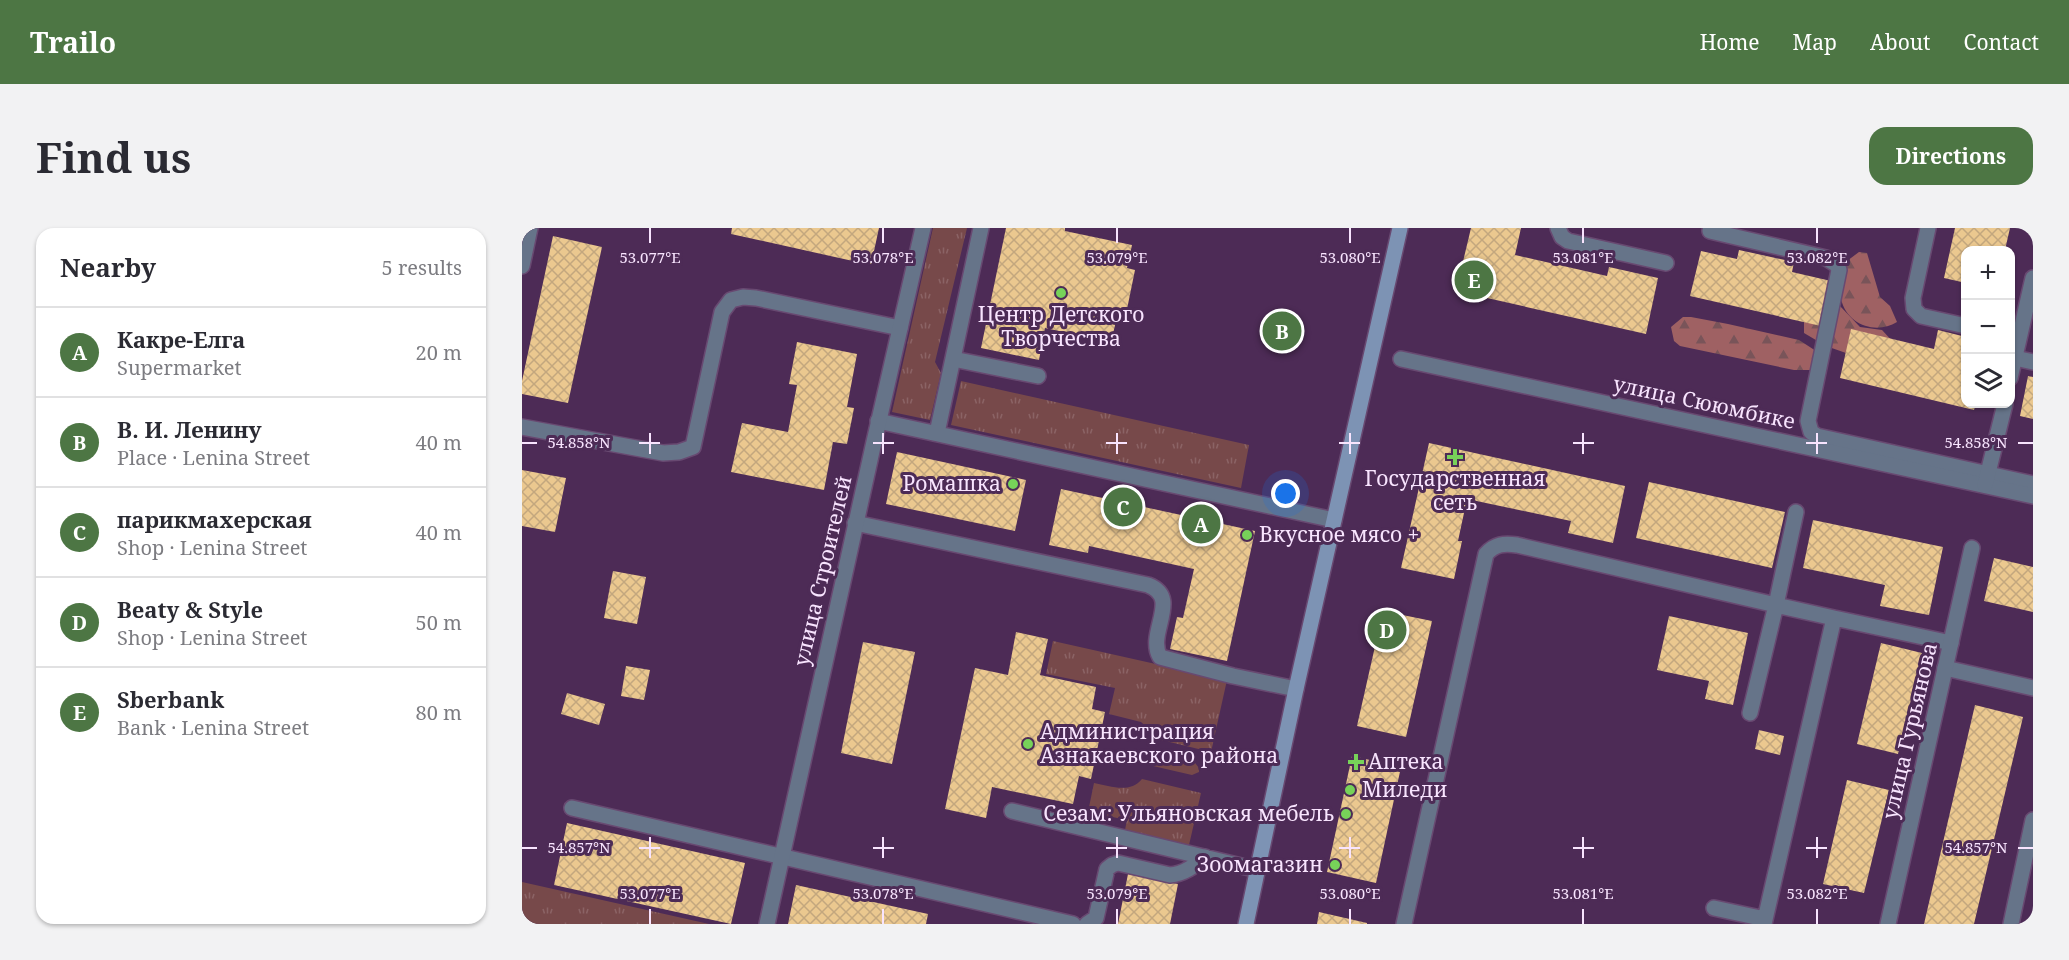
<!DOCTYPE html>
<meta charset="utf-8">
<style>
body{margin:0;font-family:"Noto Serif",serif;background:#f2f2f3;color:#2b2b33}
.controls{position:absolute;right:18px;top:18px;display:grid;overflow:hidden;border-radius:12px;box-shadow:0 2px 4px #0004}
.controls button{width:54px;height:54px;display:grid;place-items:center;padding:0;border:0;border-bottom:2px solid #e1e1e2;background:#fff;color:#2b2b33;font:30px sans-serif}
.you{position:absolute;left:764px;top:266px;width:21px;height:21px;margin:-15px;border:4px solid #fff;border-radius:50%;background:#1a73e8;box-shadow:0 0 0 9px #1a73e833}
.badge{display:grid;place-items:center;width:39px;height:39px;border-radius:50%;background:#4d7644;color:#fff;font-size:20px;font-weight:700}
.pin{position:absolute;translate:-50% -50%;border:3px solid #fff;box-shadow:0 2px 6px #0006}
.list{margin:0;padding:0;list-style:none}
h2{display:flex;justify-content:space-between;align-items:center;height:78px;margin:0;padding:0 24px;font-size:26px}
h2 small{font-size:20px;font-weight:400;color:#7c7c81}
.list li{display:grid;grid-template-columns:39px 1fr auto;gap:18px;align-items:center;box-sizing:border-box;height:90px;padding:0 24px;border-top:2px solid #e1e1e2}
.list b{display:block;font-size:22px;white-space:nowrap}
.list p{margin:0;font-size:20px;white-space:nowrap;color:#7c7c81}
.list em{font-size:20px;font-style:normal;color:#7c7c81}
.icon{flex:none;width:33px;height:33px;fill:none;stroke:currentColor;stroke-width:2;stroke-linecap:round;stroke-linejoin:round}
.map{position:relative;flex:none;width:1511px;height:696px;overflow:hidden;border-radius:18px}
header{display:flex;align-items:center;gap:36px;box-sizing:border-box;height:84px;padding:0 30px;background:#4d7644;color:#fff}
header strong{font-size:28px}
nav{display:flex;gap:33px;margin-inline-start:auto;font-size:21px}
.intro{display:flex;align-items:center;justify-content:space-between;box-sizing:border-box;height:144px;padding:0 36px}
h1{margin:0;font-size:42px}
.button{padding:15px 27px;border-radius:18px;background:#4d7644;color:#fff;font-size:21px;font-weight:700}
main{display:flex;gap:36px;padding:0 36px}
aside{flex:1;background:#fff;border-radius:18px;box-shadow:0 2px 4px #0004}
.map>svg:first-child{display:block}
.grass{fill:url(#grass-tufts)}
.forest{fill:url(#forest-firs)}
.building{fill:url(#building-cross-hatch)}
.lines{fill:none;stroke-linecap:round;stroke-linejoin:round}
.service-casing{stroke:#684971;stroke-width:18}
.pedestrian-casing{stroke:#684971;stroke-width:18}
.minor-casing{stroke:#684971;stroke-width:18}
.secondary-casing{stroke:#684971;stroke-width:18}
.service{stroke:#667489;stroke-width:15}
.pedestrian{stroke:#667489;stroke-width:15}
.minor{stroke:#667489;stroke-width:15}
.secondary{stroke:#7d93b4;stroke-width:15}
.ticks{fill:none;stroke:#f8e4fe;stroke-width:2}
.poi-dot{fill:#77d259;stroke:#4d2b56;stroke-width:2}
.labels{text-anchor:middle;stroke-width:6;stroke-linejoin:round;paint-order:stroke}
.poi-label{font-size:21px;fill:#f8e4fe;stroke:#4d2b56;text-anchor:start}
.street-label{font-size:21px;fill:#f8e4fe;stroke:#4d2b56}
.ticks-label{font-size:15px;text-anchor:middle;fill:#f8e4fe;stroke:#4d2b56;stroke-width:6;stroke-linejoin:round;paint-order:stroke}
</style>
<header>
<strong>Trailo</strong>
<nav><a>Home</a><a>Map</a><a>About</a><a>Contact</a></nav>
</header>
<div class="intro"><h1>Find us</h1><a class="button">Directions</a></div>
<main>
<aside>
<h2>Nearby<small>5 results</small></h2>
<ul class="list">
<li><span class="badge">A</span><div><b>Какре-Елга</b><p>Supermarket</p></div><em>20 m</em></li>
<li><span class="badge">B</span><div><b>В. И. Ленину</b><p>Place · Lenina Street</p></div><em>40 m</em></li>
<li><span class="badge">C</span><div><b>парикмахерская</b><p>Shop · Lenina Street</p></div><em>40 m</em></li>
<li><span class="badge">D</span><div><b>Beaty &amp; Style</b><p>Shop · Lenina Street</p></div><em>50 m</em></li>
<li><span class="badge">E</span><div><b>Sberbank</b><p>Bank · Lenina Street</p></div><em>80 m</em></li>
</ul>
</aside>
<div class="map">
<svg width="1511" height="696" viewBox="0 0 1511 696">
<defs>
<pattern id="grass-tufts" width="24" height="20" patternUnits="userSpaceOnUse" patternTransform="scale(1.5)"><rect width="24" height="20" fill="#77494a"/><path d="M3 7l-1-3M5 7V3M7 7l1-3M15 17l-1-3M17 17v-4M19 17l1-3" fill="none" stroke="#8b6365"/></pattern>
<pattern id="forest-firs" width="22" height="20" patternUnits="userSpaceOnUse" patternTransform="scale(1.5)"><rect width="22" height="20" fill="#9f6163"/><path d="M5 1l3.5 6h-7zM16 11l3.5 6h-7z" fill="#795459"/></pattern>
<pattern id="building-cross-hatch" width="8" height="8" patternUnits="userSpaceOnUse" patternTransform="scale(1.5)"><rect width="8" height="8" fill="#ebc88f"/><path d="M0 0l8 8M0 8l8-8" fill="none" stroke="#c3a77e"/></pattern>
</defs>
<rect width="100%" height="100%" fill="#4d2b56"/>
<path class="grass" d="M411 0H445L413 134 419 145 408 192 370 184Z
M439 153 727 217 719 260 429 197Z
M531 413 705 452 689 524 631 510V505L619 494 587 486 593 460 524 446Z
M634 526 673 535 677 540V544L670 547 631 538 627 533 629 528Z
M620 551 679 565 667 617 603 602 605 592 566 584 572 555C588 558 608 566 620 551Z
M0 654 187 696H0Z"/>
<path class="forest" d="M1337 24 1345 25 1358 69 1368 78 1375 94C1354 107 1325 97 1319 71 1317 61 1323 44 1325 33Z
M1313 74 1318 78 1338 99 1360 102 1372 115 1324 125 1304 118 1282 105V92Z
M1161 89H1169L1206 96 1277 112 1294 123 1295 137 1288 142H1272L1158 118 1152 113 1149 99Z"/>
<path class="building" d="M210 0H357L349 37 209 6Z
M484 0H543V3L610 17 605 40 613 42 603 91 595 89 589 114 523 100 517 132 459 120Z
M949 0H999L993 27 1085 48 1087 39 1136 50 1124 106 934 63Z
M1433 0H1488L1483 22H1444V55L1422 50Z
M31 8 80 19 46 175 0 166V153Z
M1217 22 1272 34 1270 44 1309 53 1299 98 1168 68 1179 23 1215 31Z
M1329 101 1412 121 1416 102 1444 109V176H1454L1452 182 1318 150Z
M275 114 335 126 325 179 332 180 325 216 311 214 302 262 209 244 220 195 266 204 275 157 267 156Z
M1506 148 1511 149V191L1498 188Z
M907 215 1103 258 1091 315 1046 305 1049 293 945 271 936 313H940L932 351 879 340Z
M375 224 504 252 493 303 364 276Z
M0 242 44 250 33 304 0 298Z
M1127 254 1263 284 1250 340 1114 310Z
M539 261 733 303 705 433 648 421 655 389 661 390 672 341 567 318 566 325 527 317Z
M1291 292 1421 319 1407 387 1358 378 1363 357 1281 340Z
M1472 330 1511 339V384L1462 373Z
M91 343 124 349 115 396 82 390Z
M861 383 910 393 884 509 835 498Z
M1147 388 1226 405 1211 477 1183 471 1187 453 1135 442Z
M494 404 526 411 518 447 574 459 570 481 583 484 569 551 557 548 551 576 470 559 464 590 423 581 453 440 486 447Z
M341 414 393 424 370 536 319 525Z
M1359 415 1400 425 1376 526 1335 516Z
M104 438 128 442 122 472 99 468Z
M45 465 83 476 77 497 39 486Z
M1453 477 1501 489 1452 696H1402Z
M1237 502 1262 508 1258 527 1233 521Z
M830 528 879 539 854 655 805 644Z
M1325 552 1367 562 1342 665 1301 656Z
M45 595 223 635 209 696 32 657Z
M606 646 656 656 648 696H596Z
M274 657 406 686 404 696H266Z
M797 684 845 695V696H795Z"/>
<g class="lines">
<defs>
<path id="service" d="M1036 0 1040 9 1046 13 1144 35
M1406 0 1391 70 1392 81 1399 88 1444 98
M1188 3 1304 30 1315 37 1317 42 1286 193 1289 204 1295 208 1511 256
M0 38 8 0
M1493 130 1511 134
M431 131 516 148
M356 193 812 292
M0 199 141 225 157 224 171 219 200 84 209 72 221 69 234 70 378 100
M415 205 459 0
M333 295 626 357C660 370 624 405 638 429L711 448 774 461
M1312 390 1429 415
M1423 440 1511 460
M1228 485 1254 377 1312 390 1242 696
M50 580 551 696
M490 583 736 642
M1192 680 1243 691
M565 696 574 690 585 641 590 637 596 635 648 647C662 646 672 638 683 629
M882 696 964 326C973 316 982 315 995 317L1254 377 1274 284
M1489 696 1511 592"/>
<path id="pedestrian" d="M879 131 1511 268"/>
<path id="minor" d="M1488 150 1511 50
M1463 257 1483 176
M245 696 352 214 401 0
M1366 696 1450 320"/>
<path id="secondary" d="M724 696 774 461 878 0"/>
</defs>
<use href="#service" class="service-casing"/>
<use href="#pedestrian" class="pedestrian-casing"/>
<use href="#minor" class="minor-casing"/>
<use href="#secondary" class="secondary-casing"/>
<use href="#service" class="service"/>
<use href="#pedestrian" class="pedestrian"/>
<use href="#minor" class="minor"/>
<use href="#secondary" class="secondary"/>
</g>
<path class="ticks" d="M128 0V15M361 0V15M595 0V15M828 0V15M1061 0V15M1295 0V15M128 205V226M361 205V226M595 205V226M828 205V226M1061 205V226M1295 205V226M0 215H15M117 215H138M351 215H372M584 215H605M817 215H838M1051 215H1072M1284 215H1305M1496 215H1511M128 609V630M361 609V630M595 609V630M828 609V630M1061 609V630M1295 609V630M0 620H15M117 620H138M351 620H372M584 620H605M817 620H838M1051 620H1072M1284 620H1305M1496 620H1511M128 681V696M361 681V696M595 681V696M828 681V696M1061 681V696M1295 681V696"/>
<g class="poi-dot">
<circle cx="539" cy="65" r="6"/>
<path d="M930 220h6v6h6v6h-6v6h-6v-6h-6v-6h6z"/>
<circle cx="491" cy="256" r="6"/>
<circle cx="725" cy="307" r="6"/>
<circle cx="506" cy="516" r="6"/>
<path d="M831 525h6v6h6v6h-6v6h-6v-6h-6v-6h6z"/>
<circle cx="828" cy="562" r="6"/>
<circle cx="824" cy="586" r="6"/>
<circle cx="813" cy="637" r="6"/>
</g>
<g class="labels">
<g class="poi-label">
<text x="539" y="94" text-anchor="middle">Центр Детского<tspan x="539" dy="24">Творчества</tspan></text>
<text x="933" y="258" text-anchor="middle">Государственная<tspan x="933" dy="24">сеть</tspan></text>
<text x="479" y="263" text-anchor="end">Ромашка</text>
<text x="737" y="314">Вкусное мясо +</text>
<text x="518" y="511">Администрация<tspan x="518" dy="24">Азнакаевского района</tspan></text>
<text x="846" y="541">Аптека</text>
<text x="840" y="569">Миледи</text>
<text x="812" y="593" text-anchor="end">Сезам: Ульяновская мебель</text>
<text x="801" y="644" text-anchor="end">Зоомагазин</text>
</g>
<g class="street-label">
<text transform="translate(1182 175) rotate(12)" y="7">улица Сююмбике</text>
<text transform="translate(301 343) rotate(-77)" y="7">улица Строителей</text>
<text transform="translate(1388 503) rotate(-77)" y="7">улица Гурьянова</text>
</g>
</g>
<g class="ticks-label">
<text x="128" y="35">53.077°E</text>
<text x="361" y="35">53.078°E</text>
<text x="595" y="35">53.079°E</text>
<text x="828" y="35">53.080°E</text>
<text x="1061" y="35">53.081°E</text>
<text x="1295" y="35">53.082°E</text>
<text x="57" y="220">54.858°N</text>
<text x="1454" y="220">54.858°N</text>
<text x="57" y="625">54.857°N</text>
<text x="1454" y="625">54.857°N</text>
<text x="128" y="671">53.077°E</text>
<text x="361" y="671">53.078°E</text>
<text x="595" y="671">53.079°E</text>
<text x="828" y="671">53.080°E</text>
<text x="1061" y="671">53.081°E</text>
<text x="1295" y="671">53.082°E</text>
</g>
</svg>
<div class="controls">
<button>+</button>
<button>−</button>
<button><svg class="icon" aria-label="layers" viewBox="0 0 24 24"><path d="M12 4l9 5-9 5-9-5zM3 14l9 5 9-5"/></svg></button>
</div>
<div class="you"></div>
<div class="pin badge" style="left:679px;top:296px">A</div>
<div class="pin badge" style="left:760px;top:103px">B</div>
<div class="pin badge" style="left:601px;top:279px">C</div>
<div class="pin badge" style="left:865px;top:402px">D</div>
<div class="pin badge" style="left:952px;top:52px">E</div>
</div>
</main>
